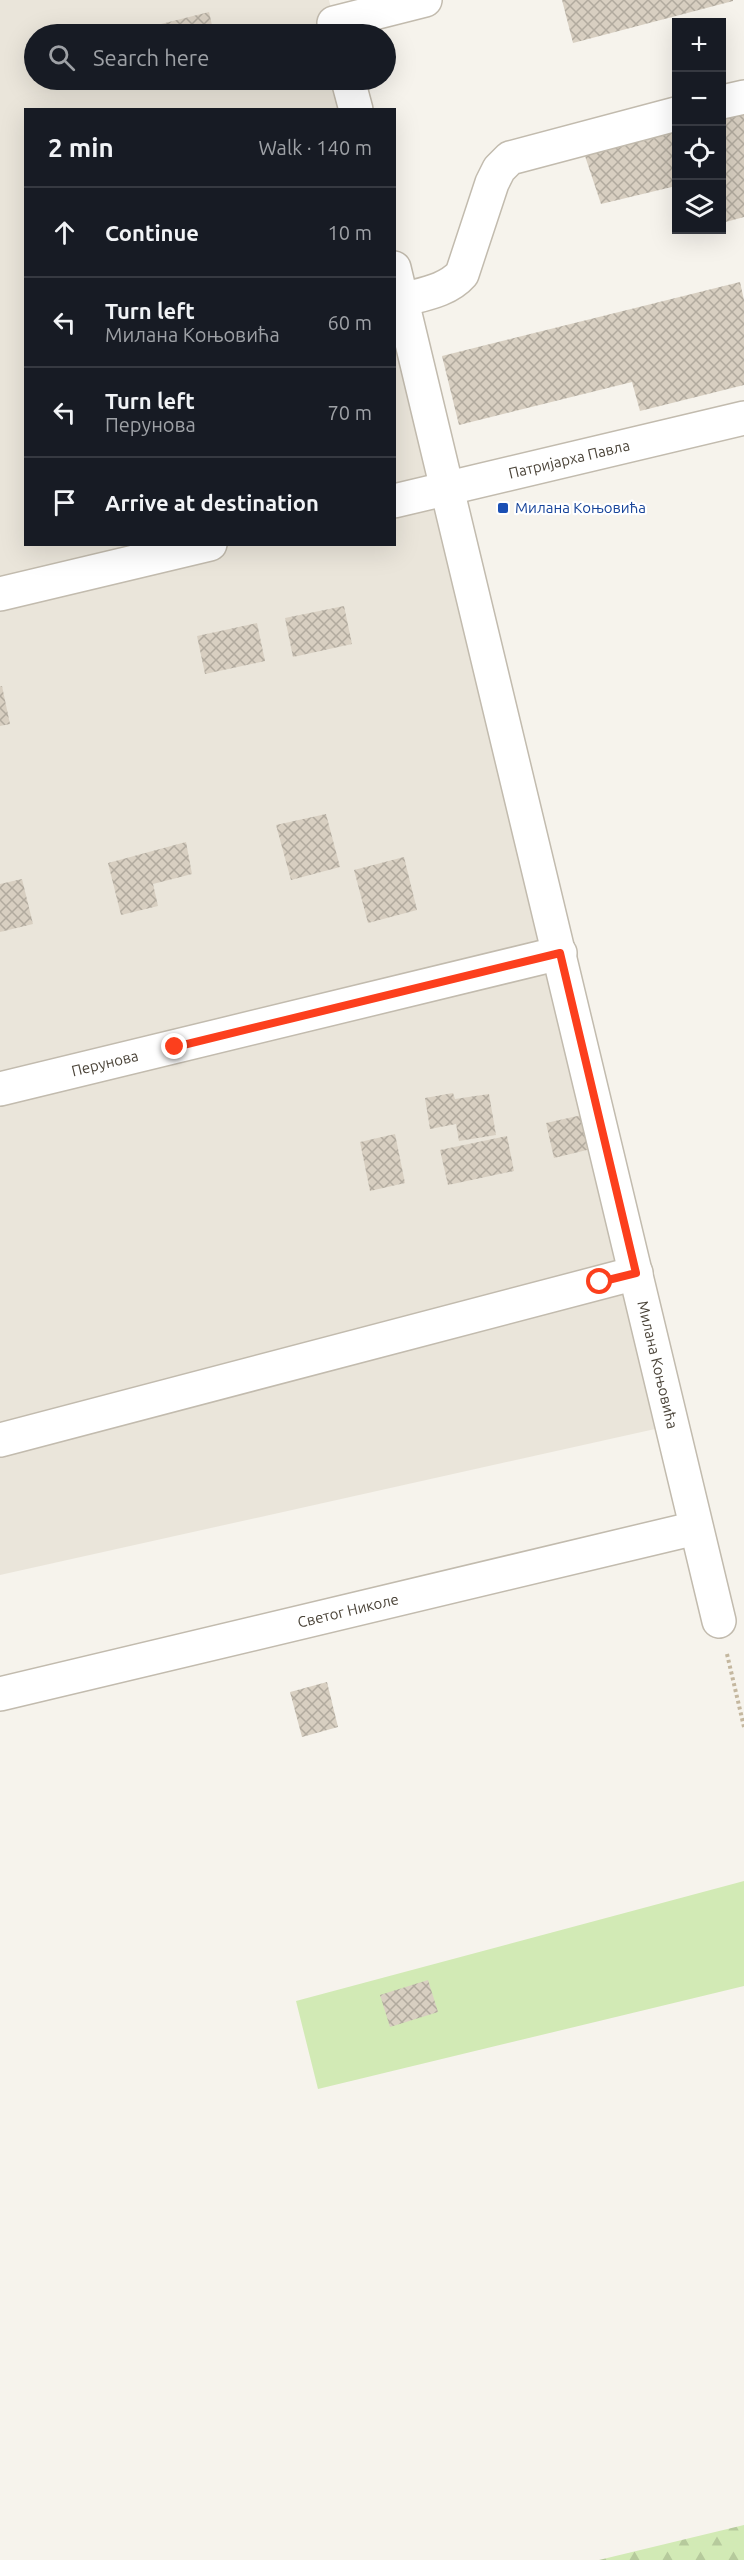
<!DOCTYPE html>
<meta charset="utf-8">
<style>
body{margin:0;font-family:Ubuntu,sans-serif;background:#242831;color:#f1f3f6}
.controls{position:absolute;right:18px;top:18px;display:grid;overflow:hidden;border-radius:0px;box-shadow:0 6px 24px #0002}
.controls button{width:54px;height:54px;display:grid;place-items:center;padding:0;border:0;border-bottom:2px solid #363941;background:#171b24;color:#f1f3f6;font:30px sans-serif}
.stop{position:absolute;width:18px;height:18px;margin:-14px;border:4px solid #fc3f1d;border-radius:50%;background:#fff}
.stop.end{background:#fc3f1d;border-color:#fff;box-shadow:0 2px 6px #0008}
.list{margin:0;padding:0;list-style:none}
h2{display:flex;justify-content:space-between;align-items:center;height:78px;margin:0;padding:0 24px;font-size:26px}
h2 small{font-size:20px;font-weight:400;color:#9ea1a6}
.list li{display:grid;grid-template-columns:39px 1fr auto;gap:18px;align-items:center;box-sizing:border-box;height:90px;padding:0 24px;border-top:2px solid #363941}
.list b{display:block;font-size:22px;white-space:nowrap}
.list p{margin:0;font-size:20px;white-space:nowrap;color:#9ea1a6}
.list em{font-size:20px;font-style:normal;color:#9ea1a6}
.icon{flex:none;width:33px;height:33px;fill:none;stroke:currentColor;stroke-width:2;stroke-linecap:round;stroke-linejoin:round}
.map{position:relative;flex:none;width:744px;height:2560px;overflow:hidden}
.search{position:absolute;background:#171b24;box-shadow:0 6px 24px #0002;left:24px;top:24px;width:372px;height:66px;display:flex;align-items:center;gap:15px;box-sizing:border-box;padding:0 21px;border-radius:33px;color:#9ea1a6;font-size:22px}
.panel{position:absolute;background:#171b24;box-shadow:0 6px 24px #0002;left:24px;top:108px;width:372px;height:438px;border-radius:0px}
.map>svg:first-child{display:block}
.residential{fill:#eae5da}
.green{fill:#d2eab5}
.forest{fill:url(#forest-firs)}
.building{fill:url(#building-cross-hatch)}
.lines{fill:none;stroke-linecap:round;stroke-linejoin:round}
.minor-casing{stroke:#c2bbae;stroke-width:36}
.path{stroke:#c4b79f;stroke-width:4;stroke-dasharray:3 3;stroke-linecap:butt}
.minor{stroke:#fff;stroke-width:33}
.route{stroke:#fc3f1d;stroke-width:8}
.transit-dot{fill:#1a4fb4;stroke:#fff;stroke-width:2}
.labels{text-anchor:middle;stroke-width:4.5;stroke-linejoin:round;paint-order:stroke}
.street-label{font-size:15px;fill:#4b4439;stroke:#fff}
.transit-label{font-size:15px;fill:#164399;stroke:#fff;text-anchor:start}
</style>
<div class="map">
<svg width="744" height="2560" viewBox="0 0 744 2560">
<defs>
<pattern id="forest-firs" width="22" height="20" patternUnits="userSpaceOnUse" patternTransform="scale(1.5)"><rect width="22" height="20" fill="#d2eab5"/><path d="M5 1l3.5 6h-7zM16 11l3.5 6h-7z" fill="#b6ca9c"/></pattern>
<pattern id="building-cross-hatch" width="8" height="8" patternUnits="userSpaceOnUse" patternTransform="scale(1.5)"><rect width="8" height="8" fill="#d8cfc1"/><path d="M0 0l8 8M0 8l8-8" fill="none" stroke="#b1aa9e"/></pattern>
</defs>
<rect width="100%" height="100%" fill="#f6f3ec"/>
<path class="residential" d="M0 0H329L337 34H34V80H348L356 109 26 110V544H394L395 268 673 1425 0 1575Z"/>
<path class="green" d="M744 1881V1986L318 2089 296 2001Z"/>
<path class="forest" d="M744 2525V2560H599Z"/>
<path class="building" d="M562 0H733V1L573 43Z
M209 12 214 34H163L161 24Z
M744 111V217L722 223V117Z
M676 127V186L601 204 583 150Z
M740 282 744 300V385L640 411 632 382 459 425 442 356Z
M344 606 352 644 293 657 285 618Z
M257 623 265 661 205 674 197 636Z
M0 686H2L10 724 0 726Z
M326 814 340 867 291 880 276 825Z
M186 842 192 874 153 884 158 906 121 915 108 863Z
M404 857 417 910 368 923 354 870Z
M22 879 33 924 0 932V884Z
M453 1093 455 1099 489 1094 496 1135 459 1141 456 1124 430 1129 425 1098Z
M582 1115 591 1149 554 1158 546 1123Z
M395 1134 405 1183 370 1191 360 1142Z
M507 1136 514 1171 448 1185 440 1150Z
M327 1682 338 1727 302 1737 290 1692Z
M428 1980 438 2012 390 2027 380 1995Z"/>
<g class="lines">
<defs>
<g id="minor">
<path d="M334 23 425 0"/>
<path d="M348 80 356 110"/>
<path d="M722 102 744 97"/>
<path id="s1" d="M394 268 719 1621"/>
<path d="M402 300C423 294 447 291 462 274L492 183 499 169 510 158 676 114"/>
<path id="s2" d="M394 501 744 418"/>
<path d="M0 594 210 544"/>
<path id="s3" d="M0 1089 560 953"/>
<path d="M0 1440 636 1273"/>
<path id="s4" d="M0 1694 696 1528"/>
</g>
</defs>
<use href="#minor" class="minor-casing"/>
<path class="path" d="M727 1654 744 1727"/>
<use href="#minor" class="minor"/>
</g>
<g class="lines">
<path class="route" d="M175 1047 560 953 636 1273 600 1282"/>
</g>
<rect class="transit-dot" x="497" y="502" width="12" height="12" rx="3"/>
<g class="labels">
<g class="street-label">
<text dy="5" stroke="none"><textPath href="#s2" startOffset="180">Патријарха Павла</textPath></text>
<text dy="5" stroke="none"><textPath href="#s3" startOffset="108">Перунова</textPath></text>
<text dy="5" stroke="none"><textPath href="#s1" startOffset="1128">Милана Коњовића</textPath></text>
<text dy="5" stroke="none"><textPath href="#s4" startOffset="358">Светог Николе</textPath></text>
</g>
<g class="transit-label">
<text x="515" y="513">Милана Коњовића</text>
</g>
</g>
</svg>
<div class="controls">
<button>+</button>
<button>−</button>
<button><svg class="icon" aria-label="locate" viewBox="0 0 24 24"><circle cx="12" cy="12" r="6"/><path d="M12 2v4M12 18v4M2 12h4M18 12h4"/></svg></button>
<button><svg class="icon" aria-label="layers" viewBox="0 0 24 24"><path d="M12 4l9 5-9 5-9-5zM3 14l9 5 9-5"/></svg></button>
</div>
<div class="stop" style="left:600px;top:1282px"></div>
<div class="stop end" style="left:175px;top:1047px"></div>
<div class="search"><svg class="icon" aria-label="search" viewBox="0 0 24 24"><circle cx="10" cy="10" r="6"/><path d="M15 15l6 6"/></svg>Search here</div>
<section class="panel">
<h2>2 min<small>Walk · 140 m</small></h2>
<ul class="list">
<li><svg class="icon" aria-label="ahead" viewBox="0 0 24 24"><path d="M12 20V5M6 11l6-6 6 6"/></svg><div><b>Continue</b></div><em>10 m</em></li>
<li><svg class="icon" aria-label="left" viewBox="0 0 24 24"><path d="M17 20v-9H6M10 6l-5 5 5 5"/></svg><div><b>Turn left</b><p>Милана Коњовића</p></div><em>60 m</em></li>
<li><svg class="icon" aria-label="left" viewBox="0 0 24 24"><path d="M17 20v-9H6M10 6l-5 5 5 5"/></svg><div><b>Turn left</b><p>Перунова</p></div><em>70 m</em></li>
<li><svg class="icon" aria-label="arrive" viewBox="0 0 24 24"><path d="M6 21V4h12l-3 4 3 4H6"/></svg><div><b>Arrive at destination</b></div></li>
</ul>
</section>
</div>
